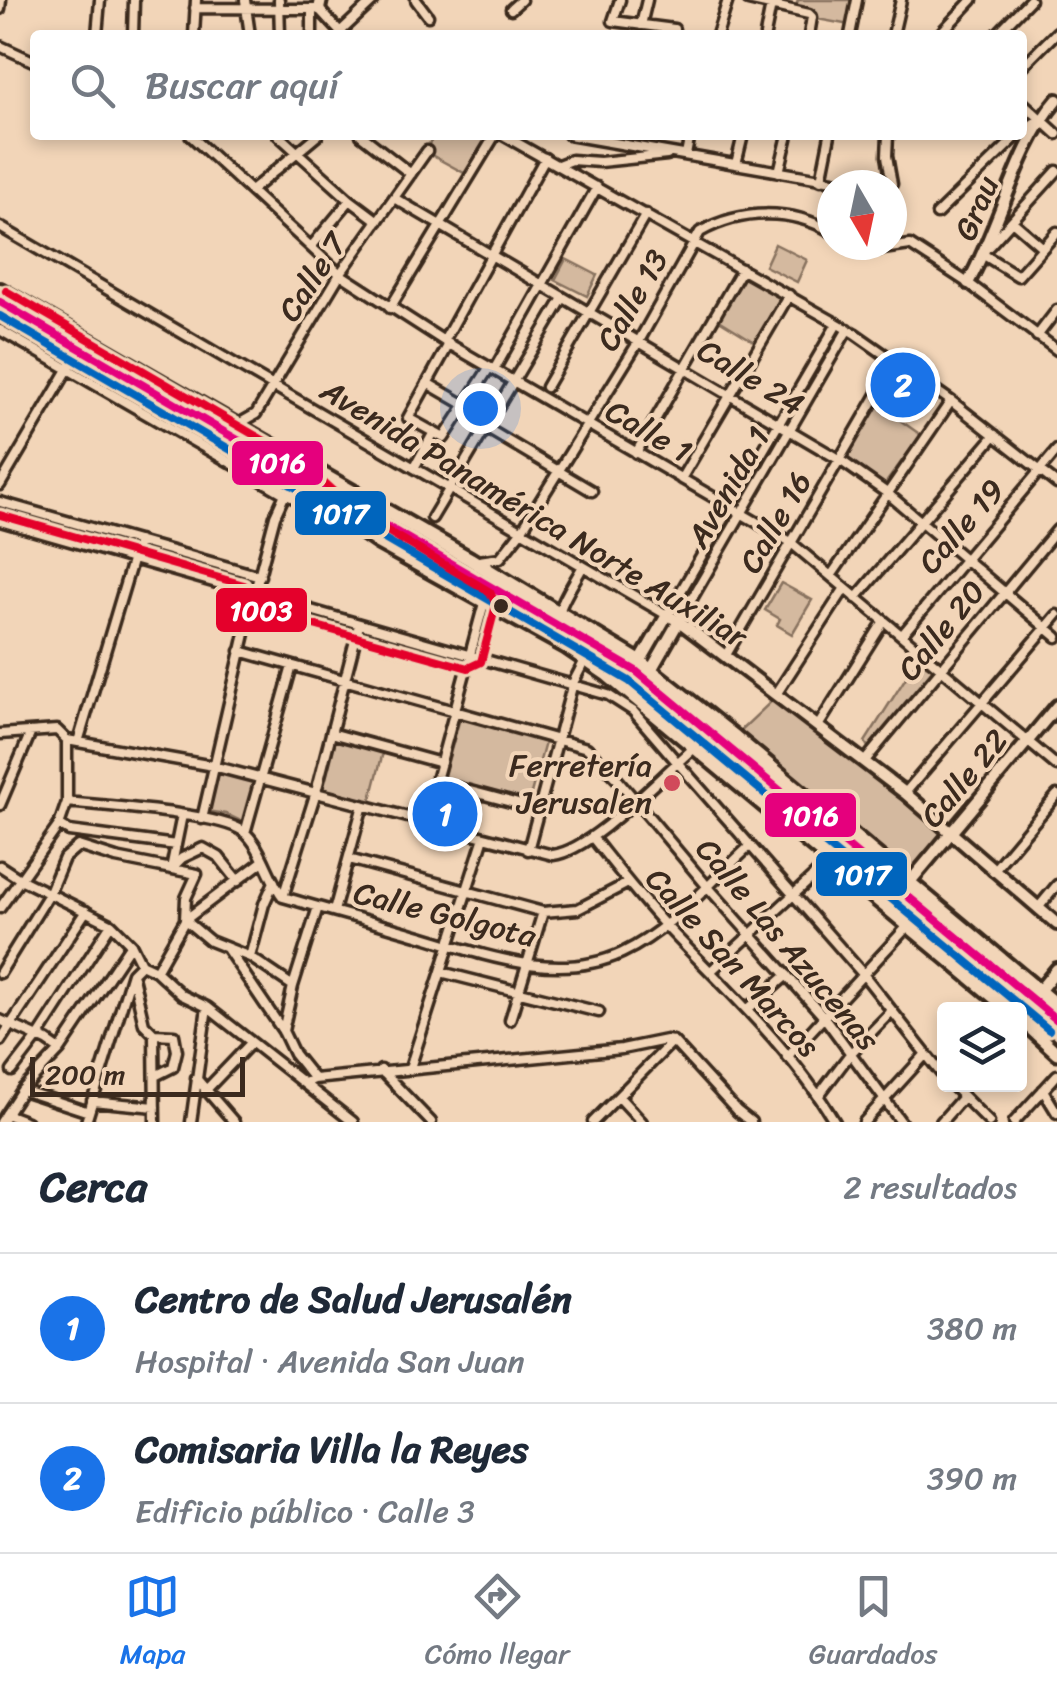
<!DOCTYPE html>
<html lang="es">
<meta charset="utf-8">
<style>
body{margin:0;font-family:Sriracha,sans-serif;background:#f2f2f3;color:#1f2937}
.controls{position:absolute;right:30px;bottom:30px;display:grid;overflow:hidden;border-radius:10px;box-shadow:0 5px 15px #0003}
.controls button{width:90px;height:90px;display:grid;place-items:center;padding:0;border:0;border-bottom:2px solid #e0e1e3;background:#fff;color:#1f2937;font:50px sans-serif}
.compass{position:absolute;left:817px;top:170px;width:90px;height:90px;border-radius:50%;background:#fff;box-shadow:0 5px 15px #0003;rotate:171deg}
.scale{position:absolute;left:30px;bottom:25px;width:215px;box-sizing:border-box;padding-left:10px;border:5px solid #3b2a1e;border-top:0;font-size:28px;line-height:35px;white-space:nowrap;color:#3b2a1e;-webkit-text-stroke:8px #f2d5b8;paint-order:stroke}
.you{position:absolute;left:480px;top:408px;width:35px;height:35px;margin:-25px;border:8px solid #fff;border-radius:50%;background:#1a73e8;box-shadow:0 0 0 15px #1a73e833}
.badge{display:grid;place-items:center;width:65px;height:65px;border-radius:50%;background:#1a73e8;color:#fff;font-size:32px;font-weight:700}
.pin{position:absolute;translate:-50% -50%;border:5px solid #fff;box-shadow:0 2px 10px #0006}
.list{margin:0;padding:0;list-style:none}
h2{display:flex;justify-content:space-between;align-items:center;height:130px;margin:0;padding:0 40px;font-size:42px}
h2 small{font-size:32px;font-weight:400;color:#747a83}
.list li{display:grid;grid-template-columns:65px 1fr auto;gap:30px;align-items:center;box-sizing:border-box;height:150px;padding:0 40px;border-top:2px solid #e0e1e3}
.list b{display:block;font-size:38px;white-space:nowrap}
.list p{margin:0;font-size:32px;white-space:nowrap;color:#747a83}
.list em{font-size:32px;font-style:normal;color:#747a83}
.icon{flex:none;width:55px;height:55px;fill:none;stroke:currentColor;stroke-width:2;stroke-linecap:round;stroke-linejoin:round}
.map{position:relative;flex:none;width:1057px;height:1122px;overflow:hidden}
.search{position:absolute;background:#fff;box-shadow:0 5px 15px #0003;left:30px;right:30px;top:30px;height:110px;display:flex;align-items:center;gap:25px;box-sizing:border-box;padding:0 35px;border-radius:10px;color:#747a83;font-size:38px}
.sheet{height:430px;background:#fff}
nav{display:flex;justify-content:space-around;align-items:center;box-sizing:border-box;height:140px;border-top:2px solid #e0e1e3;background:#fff;font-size:28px;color:#747a83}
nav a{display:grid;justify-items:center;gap:5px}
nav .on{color:#1a73e8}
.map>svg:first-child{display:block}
.green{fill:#d4b99f;stroke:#88725e;stroke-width:2.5}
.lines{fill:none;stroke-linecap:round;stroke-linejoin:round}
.minor-casing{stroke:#3b2a1e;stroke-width:15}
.tertiary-casing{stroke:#3b2a1e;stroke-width:18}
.secondary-casing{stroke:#3b2a1e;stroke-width:19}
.trunk-casing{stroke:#3b2a1e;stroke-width:20}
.minor{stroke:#f2d5b8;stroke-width:8}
.tertiary{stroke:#f2d5b8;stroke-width:10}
.secondary{stroke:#f2d5b8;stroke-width:11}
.trunk{stroke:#f2d5b8;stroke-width:12}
.bus-1-casing{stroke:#f2d5b8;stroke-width:15}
.bus-2-casing{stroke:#f2d5b8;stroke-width:15}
.bus-3-casing{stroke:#f2d5b8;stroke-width:15}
.bus-1{stroke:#e5007d;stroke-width:8}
.bus-2{stroke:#0065bd;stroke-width:8}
.bus-3{stroke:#e4002b;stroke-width:8}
.bus-dot{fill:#3b2a1e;stroke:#f2d5b8;stroke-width:4}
.poi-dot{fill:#d1495b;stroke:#f2d5b8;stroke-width:4}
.labels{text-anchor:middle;stroke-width:8;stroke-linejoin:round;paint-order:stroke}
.street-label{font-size:32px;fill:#3b2a1e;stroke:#f2d5b8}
.poi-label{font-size:32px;fill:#3b2a1e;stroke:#f2d5b8;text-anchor:end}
.line-badge{stroke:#f2d5b8;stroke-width:4}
.badge-label{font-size:28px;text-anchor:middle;font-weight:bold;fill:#fff}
</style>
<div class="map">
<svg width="1057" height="1122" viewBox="0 0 1057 1122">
<rect width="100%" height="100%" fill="#f2d5b8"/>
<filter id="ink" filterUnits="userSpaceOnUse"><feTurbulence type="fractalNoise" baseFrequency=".01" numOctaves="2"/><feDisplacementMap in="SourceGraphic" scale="20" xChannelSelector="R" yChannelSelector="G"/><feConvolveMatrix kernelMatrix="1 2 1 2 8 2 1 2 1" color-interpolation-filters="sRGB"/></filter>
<g filter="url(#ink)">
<path class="green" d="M798 0H855L850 25 817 19V13L796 6Z
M435 135H488L466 174 424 151Z
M775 244 807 260 797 282 765 266Z
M566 259 597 275 587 296 555 280Z
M742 273 781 296 755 342 716 318Z
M877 404 921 435 882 488 844 459Z
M781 583 812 600 792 634 777 625 780 619 765 610Z
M917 660 933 669 868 747 865 742Z
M776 697 945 831 908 878 738 733Z
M465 717 546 739 528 804 443 779 460 718Z
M333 737 386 751 382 756 370 803 322 789Z
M216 770 257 780 245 823 226 814 206 811Z"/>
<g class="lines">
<defs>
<path id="minor" d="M245 0 250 35
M279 0 280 35
M416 0 428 16
M620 0 613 21 674 29V35
M748 0 809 14 812 17 809 35
M195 8 319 9 343 35
M0 9 1 0
M312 9V35
M511 9 521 0
M641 25 647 0
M340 32 374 0
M97 35 100 0
M133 35 134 0
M194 35 196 0
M717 35 728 0
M765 35 772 0
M850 35 857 0
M893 35 901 0
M939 35 972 0
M996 35 1030 0
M0 46 35 62
M1022 67 1057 32
M1022 102 1057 134
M1022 131 1040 119
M190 135 340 274 444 341 789 541 1057 766
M278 135 350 200 378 221
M361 135 411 174
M503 135 854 333 951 401 1057 484
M569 135 838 182
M888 135 887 156 892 184
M686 155 690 135
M736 164 743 135
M558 165 571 160 600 162 667 155
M779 172 788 135
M821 180 830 135
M252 190 318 135
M394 198 840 460 887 493 1057 637
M937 214 1018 135
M1012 221 1042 247
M0 227 667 615 837 324
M854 245 869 251 910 245 968 283 1057 350
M989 246 1057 171
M311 247 350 200
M984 255 1018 276 1057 232
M390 308 495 135
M0 330 285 494 341 520
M1037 336 1057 310
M444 341 545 158
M449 344 408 418 444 438 489 368
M494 370 597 187
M427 383 465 405
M546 387 646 214
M235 426 256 414 340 274 427 151
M486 428 592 491
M636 453 742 269
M414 468 434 432
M681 479 789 295
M0 485 80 349
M0 502 260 576
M432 518 563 298
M0 521 608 695 633 711 677 762 863 974 944 1077
M479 561 500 558 522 530 639 341 700 232C741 209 791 208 832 232
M831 576 951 401
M856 598 995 435
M679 621 848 329
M902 635 1057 450
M559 643C552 610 568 594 583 566
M240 651 587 748 618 780 707 886 824 1017 901 1122
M726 655 896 362
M777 693 845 588
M818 726 884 621
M331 733 441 763
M0 734 57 730 67 740 213 766 553 855C593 850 660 776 694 748
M78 742 138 541
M864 762 1057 530
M436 782 537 809
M905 793 1057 615
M67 802C102 806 218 813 243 831 262 846 268 878 283 897 324 909 366 920 407 932 474 951 554 985 622 953 671 930 710 882 750 846
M0 805 31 732
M202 819 254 595 275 516 285 494
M425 821 484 603
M59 825 69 831 176 845
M245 833 292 666
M592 837C616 867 639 897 665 925 725 988 790 1047 835 1122
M528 850 573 683 585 660
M349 859 543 912 578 909 628 883
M263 861 185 920 210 941 250 957 293 986
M0 866 20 879 111 924 131 944 141 964 156 971 182 995 207 1007 353 1122
M171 869 182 858 203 848 219 857 238 881
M171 869 182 815
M993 871 1057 795
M283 897 316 792 359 625
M0 908 59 825 67 802V740
M1038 908 1057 885
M334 911 363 805
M228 950 283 1031 294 1054 314 1079
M250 957 264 904 274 882
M712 970 829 862
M441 972 599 1012
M0 973 49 894 64 858 78 846 116 858 197 874 186 898 185 920 156 971
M133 977 144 1024 154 1034 155 1122
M748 1009 787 975
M0 1020 47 1041 60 1050
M510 1020 543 912
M283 1031 293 986 318 907
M154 1034 174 1035 177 1051 173 1067 157 1075
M0 1041 86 911
M787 1057 907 927
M410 1068 484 837
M381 1070 431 1122
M12 1071 38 1037 111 924
M196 1078 234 1122
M305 1083 314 1079 622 1049 666 1040 673 1041 737 1111 751 1122
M951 1084 989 1122
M22 1090 89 1112
M1043 1090 1057 1113
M205 1091 251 1043
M819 1095 850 1054 891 1012
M619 1097 642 1122
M92 1101 155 1107
M6 1114 27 1122
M1 1122 22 1090 60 1050 131 944
M86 1122 132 973 141 964
M191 1122 207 1007
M593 1122 673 1041
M864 1122 925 1055
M941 1122 963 1097
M1014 1122 1057 1075"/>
<path id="tertiary" d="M319 9 321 0
M968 283C999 229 1018 144 1057 100
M640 662 667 615 679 621 905 793 1057 924
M651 670 679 621
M909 883 1057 706
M1039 991 1057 969"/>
<path id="secondary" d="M349 523 378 543 566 647 607 675 1008 1009
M1020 1019 1057 1053"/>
<path id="trunk" d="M0 290 470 559 640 662 735 737 1057 1006
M0 302 636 671 729 745 1057 1020
M311 488 349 523"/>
</defs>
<use href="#minor" class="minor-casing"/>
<use href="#tertiary" class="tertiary-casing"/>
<use href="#secondary" class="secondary-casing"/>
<use href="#trunk" class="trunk-casing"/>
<use href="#minor" class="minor"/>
<use href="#tertiary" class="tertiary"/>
<use href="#secondary" class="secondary"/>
<use href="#trunk" class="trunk"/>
<defs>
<path id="bus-1" d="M0 302 636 671 1057 1020"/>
<path id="bus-2" d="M0 316 629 681 1049 1030"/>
<path id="bus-3" d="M0 515 244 585 242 597 249 607 468 668 481 662 496 605 490 592 357 513 301 462 6 291"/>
</defs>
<use href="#bus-1" class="bus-1-casing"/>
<use href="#bus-2" class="bus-2-casing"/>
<use href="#bus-3" class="bus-3-casing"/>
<use href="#bus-1" class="bus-1"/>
<use href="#bus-2" class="bus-2"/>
<use href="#bus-3" class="bus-3"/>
</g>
</g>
<circle class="bus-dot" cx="501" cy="606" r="9"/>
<circle class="poi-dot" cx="672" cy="783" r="10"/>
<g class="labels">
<g class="street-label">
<text transform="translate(976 208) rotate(-67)" y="11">Grau</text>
<text transform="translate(312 277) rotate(-57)" y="11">Calle 7</text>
<text transform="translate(632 300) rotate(-60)" y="11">Calle 13</text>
<text transform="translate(751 377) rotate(31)" y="11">Calle 24</text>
<text transform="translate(649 431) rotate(30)" y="11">Calle 1</text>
<text transform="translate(728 487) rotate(-60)" y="11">Avenida 1</text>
<text transform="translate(534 513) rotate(31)" y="11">Avenida Panamérica Norte Auxiliar</text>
<text transform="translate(775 522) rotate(-60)" y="11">Calle 16</text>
<text transform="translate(961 526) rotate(-49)" y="11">Calle 19</text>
<text transform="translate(941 630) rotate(-51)" y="11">Calle 20</text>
<text transform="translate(964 778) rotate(-50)" y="11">Calle 22</text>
<text transform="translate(445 914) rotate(14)" y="11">Calle Golgota</text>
<text transform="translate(788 944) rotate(50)" y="11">Calle Las Azucenas</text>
<text transform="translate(733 962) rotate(48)" y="11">Calle San Marcos</text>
</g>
<g class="poi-label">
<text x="652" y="776">Ferretería<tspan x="652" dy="37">Jerusalen</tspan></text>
</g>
</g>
<g class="line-badge">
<rect x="230" y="439" width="95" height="48" rx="10" fill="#e5007d"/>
<rect x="293" y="489" width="95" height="48" rx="10" fill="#0065bd"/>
<rect x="214" y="586" width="95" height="48" rx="10" fill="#e4002b"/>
<rect x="763" y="791" width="95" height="48" rx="10" fill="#e5007d"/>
<rect x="814" y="850" width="95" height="48" rx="10" fill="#0065bd"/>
</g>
<g class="badge-label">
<text x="277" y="472">1016</text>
<text x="340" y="523">1017</text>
<text x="261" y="620">1003</text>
<text x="810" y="825">1016</text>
<text x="862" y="884">1017</text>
</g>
</svg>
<div class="controls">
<button><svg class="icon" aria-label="layers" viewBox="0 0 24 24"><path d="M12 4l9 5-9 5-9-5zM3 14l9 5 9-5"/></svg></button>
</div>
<svg class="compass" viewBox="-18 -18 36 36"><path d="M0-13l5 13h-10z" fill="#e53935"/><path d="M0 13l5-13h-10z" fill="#747a83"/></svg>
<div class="scale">200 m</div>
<div class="you"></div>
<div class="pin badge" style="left:445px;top:814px">1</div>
<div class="pin badge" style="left:903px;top:385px">2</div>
<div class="search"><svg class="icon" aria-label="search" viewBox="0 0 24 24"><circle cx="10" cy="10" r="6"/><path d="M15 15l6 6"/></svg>Buscar aquí</div>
</div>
<section class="sheet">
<h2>Cerca<small>2 resultados</small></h2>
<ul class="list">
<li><span class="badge">1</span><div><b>Centro de Salud Jerusalén</b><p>Hospital · Avenida San Juan</p></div><em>380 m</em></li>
<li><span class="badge">2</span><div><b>Comisaria Villa la Reyes</b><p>Edificio público · Calle 3</p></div><em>390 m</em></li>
</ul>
</section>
<nav>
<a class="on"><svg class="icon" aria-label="map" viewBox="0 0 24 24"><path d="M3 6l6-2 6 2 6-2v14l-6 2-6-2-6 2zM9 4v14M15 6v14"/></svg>Mapa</a>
<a><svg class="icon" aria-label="directions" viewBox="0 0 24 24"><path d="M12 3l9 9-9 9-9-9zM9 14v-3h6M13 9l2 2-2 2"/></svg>Cómo llegar</a>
<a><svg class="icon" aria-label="saved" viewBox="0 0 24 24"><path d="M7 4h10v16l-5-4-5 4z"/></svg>Guardados</a>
</nav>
